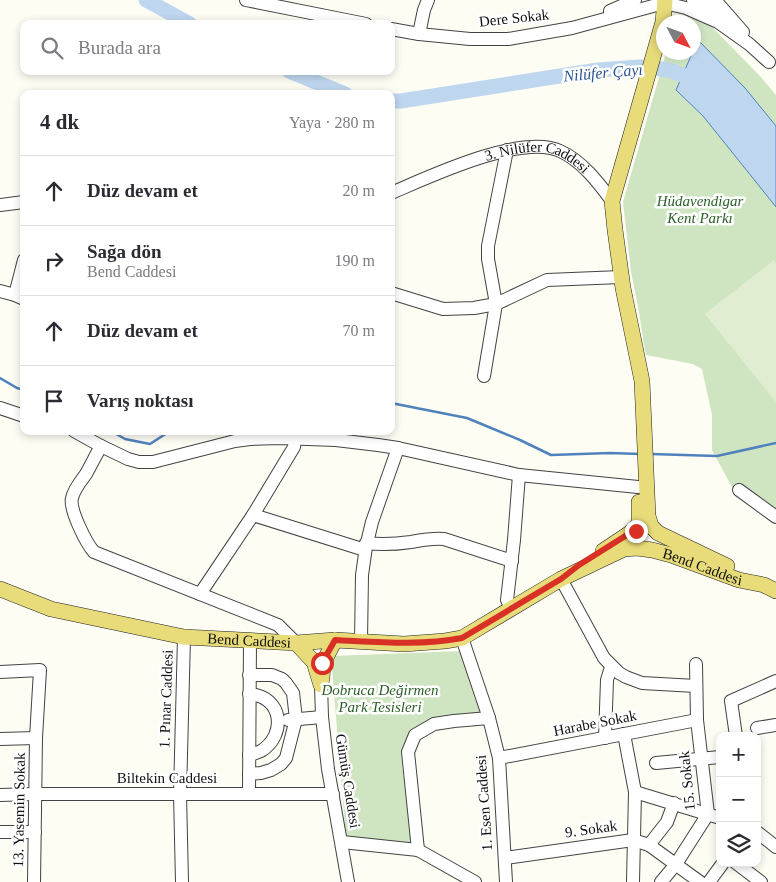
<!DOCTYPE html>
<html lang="tr">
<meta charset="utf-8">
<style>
body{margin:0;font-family:"Times New Roman",serif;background:#f2f2f3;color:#2b2b33}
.controls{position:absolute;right:15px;bottom:15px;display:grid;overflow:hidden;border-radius:10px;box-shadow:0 2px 8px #0003}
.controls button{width:45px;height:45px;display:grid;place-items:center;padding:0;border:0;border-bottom:1px solid #e1e1e2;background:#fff;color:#2b2b33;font:25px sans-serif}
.compass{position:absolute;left:656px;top:15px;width:45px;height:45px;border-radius:50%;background:#fff;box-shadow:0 2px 8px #0003;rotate:131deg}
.stop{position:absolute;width:15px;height:15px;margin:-11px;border:4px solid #d93025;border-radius:50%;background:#fff}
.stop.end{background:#d93025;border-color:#fff;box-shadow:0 1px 5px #0008}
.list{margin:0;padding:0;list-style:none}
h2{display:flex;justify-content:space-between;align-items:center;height:65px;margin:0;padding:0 20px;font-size:21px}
h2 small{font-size:16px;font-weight:400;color:#7c7c81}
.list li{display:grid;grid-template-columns:32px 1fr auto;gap:15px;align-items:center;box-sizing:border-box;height:70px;padding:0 20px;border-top:1px solid #e1e1e2}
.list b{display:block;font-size:19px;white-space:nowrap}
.list p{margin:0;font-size:16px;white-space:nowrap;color:#7c7c81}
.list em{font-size:16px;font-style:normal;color:#7c7c81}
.icon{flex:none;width:28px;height:28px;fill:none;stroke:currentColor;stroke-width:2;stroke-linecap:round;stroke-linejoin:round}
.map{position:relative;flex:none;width:776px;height:882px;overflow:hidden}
.search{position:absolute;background:#fff;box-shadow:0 2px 8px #0003;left:20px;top:20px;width:375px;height:55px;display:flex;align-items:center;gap:12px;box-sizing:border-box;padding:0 18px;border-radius:10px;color:#7c7c81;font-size:19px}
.panel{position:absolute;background:#fff;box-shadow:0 2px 8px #0003;left:20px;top:90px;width:375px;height:345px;border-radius:10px}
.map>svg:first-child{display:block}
.green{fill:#cfe5c1}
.pitch{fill:#e0edd1}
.water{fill:#bfd6ef;stroke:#4f82bc}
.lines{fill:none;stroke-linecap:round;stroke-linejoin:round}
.stream{stroke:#4f82bc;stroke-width:2.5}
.river{stroke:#bfd6ef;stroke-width:15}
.minor-casing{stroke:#434343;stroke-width:14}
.major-casing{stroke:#212121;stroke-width:16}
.minor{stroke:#fff;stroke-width:12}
.major{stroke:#e7db7a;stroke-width:15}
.route{stroke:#d93025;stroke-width:6}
.labels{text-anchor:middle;stroke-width:5;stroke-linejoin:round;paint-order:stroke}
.street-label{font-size:15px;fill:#101010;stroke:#fff}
.park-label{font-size:15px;font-style:italic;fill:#2c6028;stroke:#fff}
.water-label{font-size:16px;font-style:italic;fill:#285692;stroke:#fff}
</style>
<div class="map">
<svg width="776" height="882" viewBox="0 0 776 882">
<rect width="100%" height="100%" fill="#fdfdf4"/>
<path class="green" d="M687 17 707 22 760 76 776 95V518L733 489 712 450V415L702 369 693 364 646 355 644 345 639 312 631 272 623 202 666 53 694 52V22H674L675 21Z
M463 651 481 713 410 732 401 754 411 844 346 838 331 656Z"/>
<path class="pitch" d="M774 260 776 263V402L705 314Z"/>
<path class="water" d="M698 40 745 88 776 126V207L703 116 676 90Z"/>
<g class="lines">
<path class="stream" d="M0 378 17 388 24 390
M391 403 467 418 520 440 551 455 610 453 640 454
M111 431 125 439 150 444 170 431
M651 454 717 456 776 443"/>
<path class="river" d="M146 0 190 24
M289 71 345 94
M391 101H401L598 70 639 67H650L672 71 690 78 699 83"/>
<defs>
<g id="minor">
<path d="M246 0 366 24"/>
<path d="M693 0 712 7 723 13"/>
<path d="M715 0 743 32"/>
<path d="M610 11 635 0"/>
<path d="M391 29 419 34 470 39H508L572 28 664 3 686 8 718 22 749 44 769 62"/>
<path d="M419 34 424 10 428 0"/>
<path id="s1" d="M391 193C429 177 521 133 560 151 582 161 598 182 612 201"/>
<path d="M0 205 24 202"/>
<path d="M0 291 15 295 24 299"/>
<path d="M391 293 443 309 474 308 496 304 547 280 621 277"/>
<path d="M15 295 24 260"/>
<path d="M484 376 496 304 488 259V246L507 150"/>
<path d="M0 408 24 416"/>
<path d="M74 431 101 446 128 459 139 462H153L235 441 250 439 280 438 336 440 378 445 398 448 519 475 638 487"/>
<path d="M101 446C96 455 91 465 86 474 81 481 74 489 72 498 69 509 86 543 94 552L278 625 296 643"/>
<path d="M739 490 776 517"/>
<path d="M253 515 365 550"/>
<path d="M366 543C381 545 397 544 411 542 422 540 433 538 444 539L512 561"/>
<path d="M561 579 604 658 619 673 626 677 642 683 696 686"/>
<path d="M200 594 253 515 294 447 295 439"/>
<path d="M511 608 507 600 514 540 519 475"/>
<path d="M462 638 489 718 499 758 506 882"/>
<path d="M361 641 362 575 366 547 372 522 398 448"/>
<path d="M0 672 40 670 36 738 34 882"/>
<path d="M321 685 322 717 328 769 348 882"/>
<path d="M288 720 322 717"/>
<path d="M757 728 776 725"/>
<path d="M624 734 635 792 633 882"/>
<path d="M736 736 731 701 776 681"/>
<path d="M605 738 607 680 611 667"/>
<path d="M0 739 36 738"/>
<path d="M249 755C253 754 257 753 261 751 287 735 283 696 249 694"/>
<path d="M499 758 697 720"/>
<path d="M656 763 720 757"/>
<path d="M249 774 261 773 271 770 281 764 286 758 296 719 293 693 286 683 282 679 272 675H249"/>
<path d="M635 792 720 818"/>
<path d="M249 794 250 641"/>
<path d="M0 795 35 794H333"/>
<path d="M0 832H35"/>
<path d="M757 832 776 847"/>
<path d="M342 842 418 850 475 882"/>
<path d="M649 845 667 822 674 803"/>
<path d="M418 850 408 752 415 735 434 724 454 721 489 718"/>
<path d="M505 858 633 840 649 845 700 882"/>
<path d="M736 863 761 882"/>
<path d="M182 882 180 794 184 637"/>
<path d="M661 882 676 864 708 814 697 720 696 664"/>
<path d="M709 882 723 863"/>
</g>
<g id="major">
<path d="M665 0 663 22 612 201 615 230 623 288 642 381 648 516 651 526 658 533 727 566"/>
<path d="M603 551 630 533 639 524V502"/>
<path id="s2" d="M0 589 51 609 184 637 296 643 335 640 404 644 445 641 462 638 561 579 624 549 637 548 652 550 671 555 739 580 764 585 776 591"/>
<path d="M296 643 314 662 321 685"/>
<path d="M322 679 323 663 335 640"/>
</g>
</defs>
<use href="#minor" class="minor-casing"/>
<use href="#major" class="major-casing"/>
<use href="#minor" class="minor"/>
<use href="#major" class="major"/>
</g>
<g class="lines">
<path class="route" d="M322 663 335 640C378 642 419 646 462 638L561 579 579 565 630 533 636 531"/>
</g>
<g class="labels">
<g class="street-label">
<text transform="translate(514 18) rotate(-6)" y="5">Dere Sokak</text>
<text dy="5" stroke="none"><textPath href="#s1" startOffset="156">3. Nilüfer Caddesi</textPath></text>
<text dy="5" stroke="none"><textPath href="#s2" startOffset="736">Bend Caddesi</textPath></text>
<text dy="5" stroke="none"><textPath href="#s2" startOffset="256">Bend Caddesi</textPath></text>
<text transform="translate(166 699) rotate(-88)" y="5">1. Pınar Caddesi</text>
<text transform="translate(595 723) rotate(-11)" y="5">Harabe Sokak</text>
<text x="167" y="783">Biltekin Caddesi</text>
<text transform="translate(348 781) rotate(81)" y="5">Gümüş Caddesi</text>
<text transform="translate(687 781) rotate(-96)" y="5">15. Sokak</text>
<text transform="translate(484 803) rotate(-94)" y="5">1. Esen Caddesi</text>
<text transform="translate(19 810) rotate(-89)" y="5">13. Yasemin Sokak</text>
<text transform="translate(591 829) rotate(-8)" y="5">9. Sokak</text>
</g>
<g class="park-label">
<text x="700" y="206">Hüdavendigar<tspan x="700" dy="17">Kent Parkı</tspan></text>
<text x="380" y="695">Dobruca Değirmen<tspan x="380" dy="17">Park Tesisleri</tspan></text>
</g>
<g class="water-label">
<text transform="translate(603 72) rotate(-5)" y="6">Nilüfer Çayı</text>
</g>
</g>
</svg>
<div class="controls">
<button>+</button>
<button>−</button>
<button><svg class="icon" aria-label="layers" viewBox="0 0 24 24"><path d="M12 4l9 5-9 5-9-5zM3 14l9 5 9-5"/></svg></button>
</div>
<svg class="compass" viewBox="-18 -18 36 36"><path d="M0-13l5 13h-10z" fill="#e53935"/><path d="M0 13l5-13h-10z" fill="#7c7c81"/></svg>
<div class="stop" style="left:322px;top:663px"></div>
<div class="stop end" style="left:636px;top:531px"></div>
<div class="search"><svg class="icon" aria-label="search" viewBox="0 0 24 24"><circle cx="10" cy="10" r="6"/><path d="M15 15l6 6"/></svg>Burada ara</div>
<section class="panel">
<h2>4 dk<small>Yaya · 280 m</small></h2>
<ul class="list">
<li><svg class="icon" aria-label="ahead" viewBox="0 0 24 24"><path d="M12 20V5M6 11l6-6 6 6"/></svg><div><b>Düz devam et</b></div><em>20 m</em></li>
<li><svg class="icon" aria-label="right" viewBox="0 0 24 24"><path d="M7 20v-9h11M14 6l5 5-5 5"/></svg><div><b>Sağa dön</b><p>Bend Caddesi</p></div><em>190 m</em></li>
<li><svg class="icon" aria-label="ahead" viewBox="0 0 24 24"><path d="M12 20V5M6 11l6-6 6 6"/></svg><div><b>Düz devam et</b></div><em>70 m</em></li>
<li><svg class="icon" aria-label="arrive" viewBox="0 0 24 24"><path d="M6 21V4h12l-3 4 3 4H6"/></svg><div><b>Varış noktası</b></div></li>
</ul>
</section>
</div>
